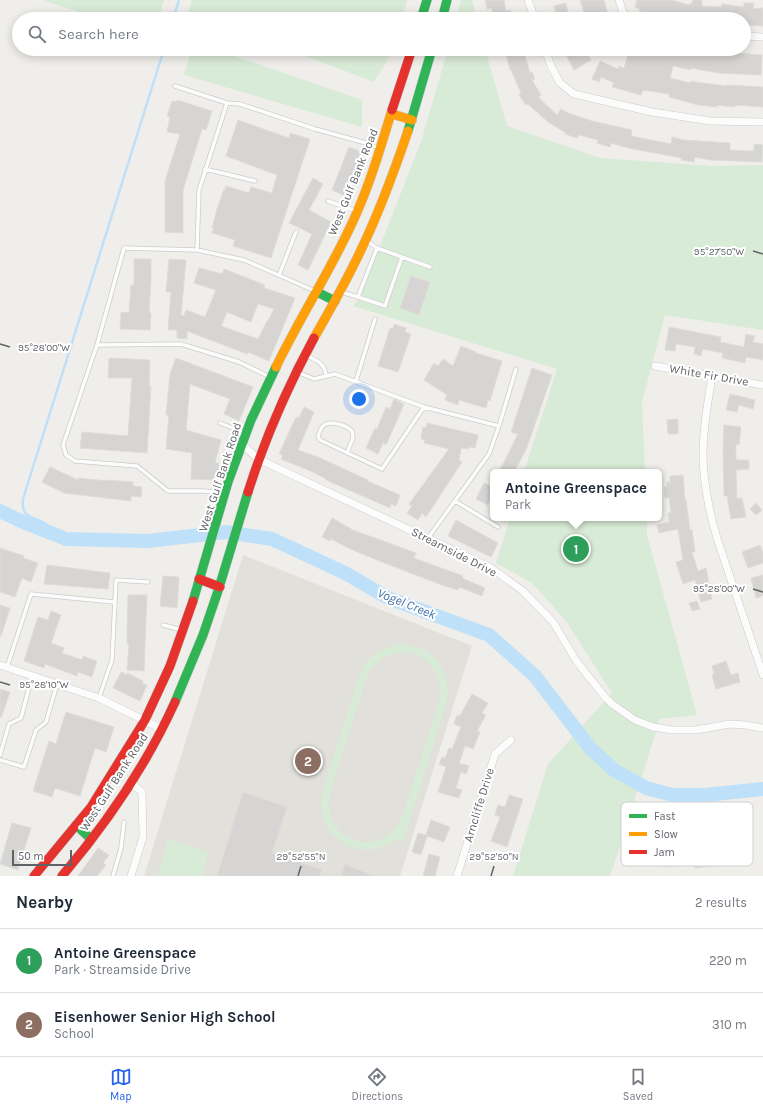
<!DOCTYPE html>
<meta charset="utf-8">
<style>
body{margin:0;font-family:Karla,sans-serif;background:#f6f6f7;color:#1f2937}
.scale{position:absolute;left:12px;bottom:10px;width:60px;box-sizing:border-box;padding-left:4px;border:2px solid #5f6368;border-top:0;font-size:11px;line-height:14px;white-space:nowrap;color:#5f6368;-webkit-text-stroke:3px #fff;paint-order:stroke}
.you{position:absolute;left:359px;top:399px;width:14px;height:14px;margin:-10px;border:3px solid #fff;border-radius:50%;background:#1a73e8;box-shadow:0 0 0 6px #1a73e833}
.badge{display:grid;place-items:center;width:26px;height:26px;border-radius:50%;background:#2563eb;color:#fff;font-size:13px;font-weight:700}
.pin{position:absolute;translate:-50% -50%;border:2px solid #fff;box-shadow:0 1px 4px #0006}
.popup{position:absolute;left:490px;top:469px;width:172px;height:52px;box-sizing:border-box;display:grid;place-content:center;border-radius:6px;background:#fff;filter:drop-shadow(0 1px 3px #0005);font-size:13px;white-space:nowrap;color:#747a83}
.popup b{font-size:15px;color:#1f2937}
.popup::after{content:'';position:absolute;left:50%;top:100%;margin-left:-8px;border:8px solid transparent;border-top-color:#fff}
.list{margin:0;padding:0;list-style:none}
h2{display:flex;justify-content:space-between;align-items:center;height:52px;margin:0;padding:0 16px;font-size:17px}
h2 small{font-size:13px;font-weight:400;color:#747a83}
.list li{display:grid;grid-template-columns:26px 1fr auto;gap:12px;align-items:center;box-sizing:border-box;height:64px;padding:0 16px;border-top:1px solid #e0e1e3}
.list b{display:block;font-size:15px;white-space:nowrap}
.list p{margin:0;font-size:13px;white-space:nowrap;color:#747a83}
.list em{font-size:13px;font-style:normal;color:#747a83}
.icon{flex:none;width:22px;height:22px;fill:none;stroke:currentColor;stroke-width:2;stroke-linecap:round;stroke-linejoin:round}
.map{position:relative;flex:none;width:763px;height:876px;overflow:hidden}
.search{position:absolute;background:#fff;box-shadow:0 2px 10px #0003;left:12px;right:12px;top:12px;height:44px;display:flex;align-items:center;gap:10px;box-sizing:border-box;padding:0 14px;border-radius:22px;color:#747a83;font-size:15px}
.sheet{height:180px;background:#fff}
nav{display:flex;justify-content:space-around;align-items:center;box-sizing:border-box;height:56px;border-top:1px solid #e0e1e3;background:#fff;font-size:11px;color:#747a83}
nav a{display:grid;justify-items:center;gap:2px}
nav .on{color:#2563eb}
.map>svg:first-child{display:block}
.education{fill:#e2e0da}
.green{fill:#d8ebd6;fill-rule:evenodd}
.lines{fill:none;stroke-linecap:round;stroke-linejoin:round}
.stream{stroke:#bfe0f9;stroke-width:2.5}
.river{stroke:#bfe0f9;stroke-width:14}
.building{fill:#d6d5d3;stroke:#deddd9;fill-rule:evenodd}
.lane-casing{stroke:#cbcccc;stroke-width:5}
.street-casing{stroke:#cbcccc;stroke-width:8}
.fast-casing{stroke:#cacacb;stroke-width:10}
.slow-casing{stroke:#cacacb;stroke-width:10}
.jam-casing{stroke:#cacacb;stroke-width:10}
.lane{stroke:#fdfcfc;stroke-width:3.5}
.street{stroke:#fdfcfc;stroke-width:7}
.fast{stroke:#30b455;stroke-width:9}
.slow{stroke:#ff9f0a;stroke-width:9}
.jam{stroke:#e5322d;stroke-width:9}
.ticks{fill:none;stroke:#5f6368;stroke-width:1.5}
.labels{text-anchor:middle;stroke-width:4;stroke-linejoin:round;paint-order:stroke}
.street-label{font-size:12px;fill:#5f6368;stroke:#fff}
.water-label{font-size:13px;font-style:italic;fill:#4174aa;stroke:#fff}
.key{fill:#fff;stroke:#cfd0d2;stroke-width:1}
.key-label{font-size:11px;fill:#5f6368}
.ticks-label{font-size:10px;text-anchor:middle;fill:#5f6368;stroke:#fff;stroke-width:4;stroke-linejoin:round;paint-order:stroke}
</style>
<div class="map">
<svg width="763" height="876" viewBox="0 0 763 876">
<rect width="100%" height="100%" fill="#efeeea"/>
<path class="education" d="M243 555 472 646 400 876H144Z"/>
<path class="green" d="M42 0H164L158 19H101Z
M192 0H407L402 19H204L188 13Z
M461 0H472L477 19H456Z
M192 49H214L362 100V127L184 75Z
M286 49H392L388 59 374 82Z
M448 49H485L507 126 600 158 712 166 763 165V330L665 315 642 402 645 472H524L557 369 353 306 360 297 421 142Z
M510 518H647V535L697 715 660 719 612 871 609 876H513L548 764 612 693 566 621 532 583 496 563Z
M402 644C435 647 453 672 446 704L403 842 396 839C358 868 313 835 323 790L361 670C371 654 384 646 402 644ZM402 652C429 653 445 676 439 702L403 815C383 863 319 842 330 792L368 673C376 660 387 653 402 652Z
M168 839 209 852 202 876H157Z"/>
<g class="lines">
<path class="stream" d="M173 19 179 0
M54 534C52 531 50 526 46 524 33 515 21 520 23 499L164 49"/>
<path class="river" d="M0 511 21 521 66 539 148 541 226 532 272 539 345 573 388 598 489 635 535 676 590 748 614 770 646 788 673 795H705L763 789"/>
</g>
<path class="building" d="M485 0H504L506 11 510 10 513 18 495 19 491 8 487 9Z
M580 0H604L608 14 593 19H586Z
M637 0H672L689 5 690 3 692 4 693 0H702V6L721 7 722 4 744 7V3H754L753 9 763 8V26L744 25V19H681L665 14 664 16 647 13 639 11 640 9 635 7Z
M566 3 569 18 543 19V16L556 13 554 6Z
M505 49H523L530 73 532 72 535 79 532 80 541 95 538 97 557 115 561 109 568 113 592 121 632 130 631 136 671 144 672 137 684 140 730 143V150L748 151H754V144L763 145 762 162 710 160 695 157 694 162 681 160 682 158 628 148 611 143 610 147 597 143 598 140 579 135 577 138 565 134 566 133 548 122 528 104 526 105 519 95 521 93 511 70H510Z
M563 49H575L588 55 591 60 574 70Z
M614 49H693L717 53V51L736 54V53L762 55 761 75 718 73 691 68V70L673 66 670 78 690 83 691 81 695 82 726 86V85L763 87V107L735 105V107L717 105V107L698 105 669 97V94L643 90 641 95 612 87 614 83 601 77 599 82 592 79 600 61 618 69V66L624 68 628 55Z
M177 100 212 111 206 130 202 129 183 190V233L165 232V181L180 134 167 132 170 117 167 116 172 101 177 102Z
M238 120 289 138 290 133 310 139 271 258 233 246 235 240 212 233 214 228H212L217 209 224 189 225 190 226 186 249 193 251 187 272 193 277 175 226 156Z
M349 147 362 152 345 196 332 190Z
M313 178 323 184 309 210 331 222 308 270 298 265 312 234 289 223Z
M134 259H151V280L149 313H151L150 330 120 329 121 312 129 313 131 285H134Z
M169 259 186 260 181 315 184 316 186 310 205 317 216 290 194 283 199 268 222 274 224 269 265 285 264 288 295 298 269 361 248 352 247 354 187 331V339L177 338V330H168L171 292H166ZM258 304 274 309 268 321H267L258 339 221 326 227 312 251 322Z
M411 276 430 282 419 315 400 308Z
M394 324 406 328 405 332 411 334 398 372 378 366 390 328 393 329Z
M669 327 721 337 720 342 744 347 746 334 755 336 753 342 763 344V360L746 357 745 363 722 358 723 353 703 349 701 356 694 354 695 347 676 344 675 351 665 350Z
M461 346 476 352V353L502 361 490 401 488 400 486 408 459 400 458 405 445 400 447 395 424 380 434 363 438 366 443 359 453 366Z
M109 358 150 360 149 386H151L147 453 80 448 82 432 128 436 132 378H108Z
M176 358 253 387 239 421 224 414 230 399 190 384 186 430 221 440 215 463H219L218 480 191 479 192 453 166 449 169 415H166L170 374Z
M532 368 552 375 527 447 520 461 514 472H499L518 434 511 432Z
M730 394 755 400 753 409 739 405 737 412 726 410Z
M394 399 404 404 386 445 383 443 378 454 366 448 375 428 377 429 386 407 390 409Z
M304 407 314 412 298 450 318 457 368 480 367 481 400 495 396 506 391 504 390 508 326 480V479L313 472 281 459 283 455 279 454 296 417 299 418Z
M678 419V434H668L667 420Z
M427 423 478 435 475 448 469 447 468 449 461 448 459 460 462 462 426 517 422 513 418 520 407 513 412 506 409 504 449 449 424 443 425 440 421 439 423 427 426 428Z
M724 425 741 427 739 445 736 444V460H749V469L736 470 737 499 742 498 746 517 731 519 727 496H724L723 448Z
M50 467 78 480V478L107 481V480L133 482V486L142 487 141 497 131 496V501L64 493 42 482Z
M683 475 685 500H686L690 530H692L695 552H692L698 571 706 568 712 599 701 602 695 580 683 584 676 562 683 560 678 529 659 533 657 525 669 522 668 513H671L669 498H665L664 487H667V482H670V476Z
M484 483 493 487V503L489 501 488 505 476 499Z
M756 503 762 510 756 515 750 509Z
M332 518 353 530 416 553 414 558 463 576 462 578 485 588 482 596 459 587 458 590 442 585 387 564 355 551 331 539 330 541 322 537Z
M456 520 498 543 491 557 448 536Z
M760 545 763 553V563L748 568 742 552Z
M0 548 24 556 23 558 38 563 31 582 22 578 15 597 0 592Z
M47 565 110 573 108 589 44 584Z
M763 575V596L756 598 751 578Z
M163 576 179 577 177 608 160 606Z
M128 595H147L144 671 127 670 129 644H127V633Z
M697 601 700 609 692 611 689 603Z
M0 605 10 608 1 636H0Z
M51 611 61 615 51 643 64 648 62 653 82 660 83 656 97 661 92 677 78 672 77 676 45 664 44 668 24 661 38 617 48 620Z
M726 661 731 675 738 673 740 682 716 689 712 675 714 674 712 666Z
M121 672 127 675V673L143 681 142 683 147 685 140 701 113 688Z
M0 689 10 692 1 718H0Z
M472 694 488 703 482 713 486 715 477 731 480 732 473 749 465 746 459 763 469 766 466 774 461 772 456 788 462 790 459 798 438 792 446 767 439 764 442 757 445 758 449 748 452 749 461 727 454 724 457 715 460 716Z
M66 712 114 727 106 752 95 748 80 796 55 788 52 797 33 791 49 741 56 744Z
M243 792 287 807 272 853 322 870 320 876H217Z
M509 795 523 799 507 847 491 841 500 817 495 815 498 805 505 807Z
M431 820 450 827 444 842 427 836 421 855 412 852 418 833 426 835Z
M12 823 31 828 18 870 0 864Z
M690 839 698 841 696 848 689 846Z
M734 839 736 863 695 868 694 849 714 847V842Z
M653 844H663L664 852 654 853Z
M98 848 109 855 103 863 106 865 102 870 97 876H78Z
M623 849 632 850 631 859H622Z
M682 851 683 865 663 867 661 853Z
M429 854 440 857 435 876H423Z
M345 864 374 876H341Z"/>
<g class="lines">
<defs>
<path id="lane" d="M175 86 227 103 240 104 315 129 366 143 379 148
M205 169 255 181
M328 201 356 211
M197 250 199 190 227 103
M402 257 430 267
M279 275 296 232
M341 292 358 297 377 248 367 241
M358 297 385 306 402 257 377 248
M97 345 181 344 239 362 270 377
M306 355C317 361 325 363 326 376
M297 372 314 379 335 374 424 407 499 426
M356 381 375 319
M220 423 240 431 242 436
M347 453 353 438 352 431C346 425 329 419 322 427 320 429 319 434 318 436L320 440 382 469 424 407
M224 493 203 491H168L137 466 75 461 66 455 63 445 97 345 124 248 197 250 244 260 315 291
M455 501 498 527
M428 538 489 454 499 426 516 369
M163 625 182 630
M7 667 31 594 114 602
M99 698 112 660 116 580 148 582
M0 755 9 724 21 718 32 676
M0 760 24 767 36 730 46 722 57 684
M113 876 121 848 124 822"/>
<path id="street" d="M528 0 535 19
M619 0 623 13 631 19
M744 36 763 37
M545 49 551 66 560 83 574 94 652 112 710 121 763 122
M655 366 763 385
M712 376C708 402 703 427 703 453 703 482 709 511 717 538L763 675
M242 444 258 459 491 568 523 591 553 622 577 662 605 697 612 704 635 720 653 727 672 730H696L730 724 745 725 763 728
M0 665 99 698 162 729
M131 783 142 792 143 837 131 876
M457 876 495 754 511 740"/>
<path id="fast" d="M421 19 427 0
M442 19 447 0
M408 131 432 49
M317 292 335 301
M193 601 228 482 251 420 276 367
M175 702 203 635 218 591 248 492
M76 825 91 839"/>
<path id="slow" d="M392 114 412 120
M314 338C330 310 346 282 360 252 379 213 394 172 408 131
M276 367C300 317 331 270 354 219 370 184 381 146 392 110"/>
<path id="jam" d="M392 110 412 49
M248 492C265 438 287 388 314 338
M199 579 220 587
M34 876 91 807 145 720 170 666 193 601
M62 876C107 823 146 766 175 702"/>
</defs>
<use href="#lane" class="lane-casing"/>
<use href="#street" class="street-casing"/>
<use href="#fast" class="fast-casing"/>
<use href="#slow" class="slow-casing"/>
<use href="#jam" class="jam-casing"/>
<use href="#lane" class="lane"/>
<use href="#street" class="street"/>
<use href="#fast" class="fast"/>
<use href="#slow" class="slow"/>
<use href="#jam" class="jam"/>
</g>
<path class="ticks" d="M753 251 763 254M0 344 10 347M753 589 763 592M0 682 10 685M298 876 301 866M491 876 494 866"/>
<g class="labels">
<g class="street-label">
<text transform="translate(353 182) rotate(-68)" y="4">West Gulf Bank Road</text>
<text transform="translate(709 375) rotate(10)" y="4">White Fir Drive</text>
<text transform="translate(220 477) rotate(-72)" y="4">West Gulf Bank Road</text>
<text transform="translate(454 552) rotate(27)" y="4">Streamside Drive</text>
<text transform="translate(114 782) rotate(-57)" y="4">West Gulf Bank Road</text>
<text transform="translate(479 805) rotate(-73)" y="4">Arncliffe Drive</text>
</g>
<g class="water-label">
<text transform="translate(407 603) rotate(22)" y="5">Vogel Creek</text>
</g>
</g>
<rect x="621" y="802" width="132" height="64" rx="6" class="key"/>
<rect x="629" y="814" width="18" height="4" fill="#30b455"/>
<rect x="629" y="832" width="18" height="4" fill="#ff9f0a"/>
<rect x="629" y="850" width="18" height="4" fill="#e5322d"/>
<g class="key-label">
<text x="654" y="820">Fast</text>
<text x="654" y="838">Slow</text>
<text x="654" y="856">Jam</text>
</g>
<g class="ticks-label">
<text x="719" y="255">95°27'50"W</text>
<text x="44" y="351">95°28'00"W</text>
<text x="719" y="592">95°28'00"W</text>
<text x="44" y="688">95°28'10"W</text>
<text x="301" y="860">29°52'55"N</text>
<text x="494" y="860">29°52'50"N</text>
</g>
</svg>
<div class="scale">50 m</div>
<div class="you"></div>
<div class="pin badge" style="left:576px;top:549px;background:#2e9e5b">1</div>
<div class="popup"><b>Antoine Greenspace</b>Park</div>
<div class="pin badge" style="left:308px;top:761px;background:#8d6e63">2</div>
<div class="search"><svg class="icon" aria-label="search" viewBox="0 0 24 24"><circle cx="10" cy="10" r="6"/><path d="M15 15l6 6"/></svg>Search here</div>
</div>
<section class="sheet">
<h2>Nearby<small>2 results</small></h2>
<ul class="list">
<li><span class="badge" style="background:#2e9e5b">1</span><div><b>Antoine Greenspace</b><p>Park · Streamside Drive</p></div><em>220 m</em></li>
<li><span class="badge" style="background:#8d6e63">2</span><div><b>Eisenhower Senior High School</b><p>School</p></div><em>310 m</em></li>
</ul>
</section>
<nav>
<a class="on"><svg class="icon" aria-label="map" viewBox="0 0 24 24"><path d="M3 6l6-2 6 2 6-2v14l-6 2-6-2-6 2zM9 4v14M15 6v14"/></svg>Map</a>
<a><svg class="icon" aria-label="directions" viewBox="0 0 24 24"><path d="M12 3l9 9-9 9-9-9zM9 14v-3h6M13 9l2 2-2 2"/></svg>Directions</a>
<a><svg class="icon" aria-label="saved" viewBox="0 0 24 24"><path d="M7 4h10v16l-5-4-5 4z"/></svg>Saved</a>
</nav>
